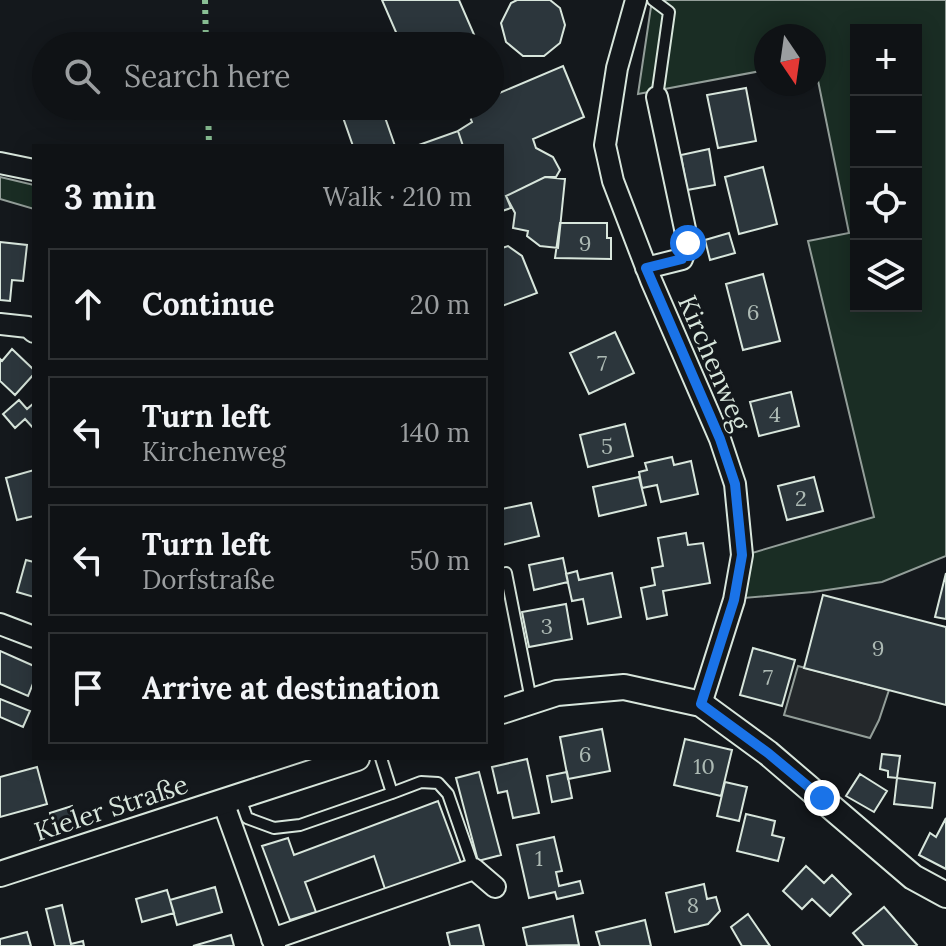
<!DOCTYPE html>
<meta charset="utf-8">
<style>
body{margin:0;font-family:Lora,serif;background:#181b1e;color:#f1f3f6}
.controls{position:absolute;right:24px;top:24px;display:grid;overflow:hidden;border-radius:0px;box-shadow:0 4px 20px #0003}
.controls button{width:72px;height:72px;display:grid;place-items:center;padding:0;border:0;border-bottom:2px solid #2f3234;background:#0f1215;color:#f1f3f6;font:40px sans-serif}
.compass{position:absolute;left:754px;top:24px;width:72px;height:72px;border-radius:50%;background:#0f1215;box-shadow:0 4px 20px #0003;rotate:167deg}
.stop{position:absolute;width:24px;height:24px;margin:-18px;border:6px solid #1a73e8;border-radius:50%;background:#fff}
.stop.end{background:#1a73e8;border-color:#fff;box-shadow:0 2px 8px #0008}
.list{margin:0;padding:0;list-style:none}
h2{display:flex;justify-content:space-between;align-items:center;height:104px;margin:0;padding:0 32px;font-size:34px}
h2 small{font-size:26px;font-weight:400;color:#9b9ea0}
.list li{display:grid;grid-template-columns:52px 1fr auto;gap:24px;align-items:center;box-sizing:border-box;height:112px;margin:0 16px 16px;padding:0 16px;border:2px solid #2f3234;border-radius:0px}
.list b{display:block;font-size:30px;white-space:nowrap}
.list p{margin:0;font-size:26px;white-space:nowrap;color:#9b9ea0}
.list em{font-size:26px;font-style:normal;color:#9b9ea0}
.icon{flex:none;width:44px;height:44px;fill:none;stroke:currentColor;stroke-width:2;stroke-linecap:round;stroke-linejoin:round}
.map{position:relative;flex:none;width:946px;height:946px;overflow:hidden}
.search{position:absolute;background:#0f1215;box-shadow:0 4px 20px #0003;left:32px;top:32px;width:472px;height:88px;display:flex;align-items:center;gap:20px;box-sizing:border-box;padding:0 28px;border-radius:44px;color:#9b9ea0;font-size:30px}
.panel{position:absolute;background:#0f1215;box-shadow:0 4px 20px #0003;left:32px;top:144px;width:472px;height:616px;border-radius:0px}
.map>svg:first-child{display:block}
.green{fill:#1a2d24;stroke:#939e99;stroke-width:2;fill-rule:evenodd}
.parking{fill:#24282b;stroke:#939e99;stroke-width:2}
.building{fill:#2c363c;stroke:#d8e6dc;stroke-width:2}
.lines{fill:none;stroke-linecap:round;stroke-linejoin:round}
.service-casing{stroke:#d8e6dc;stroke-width:14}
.minor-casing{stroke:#d8e6dc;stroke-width:24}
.tertiary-casing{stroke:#d8e6dc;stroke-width:28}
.service{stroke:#14181c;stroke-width:10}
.minor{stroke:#14181c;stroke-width:20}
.tertiary{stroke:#14181c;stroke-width:24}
.hedge{stroke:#8ac095;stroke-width:6;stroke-dasharray:4 6;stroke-linecap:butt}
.route{stroke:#1a73e8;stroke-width:10}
.labels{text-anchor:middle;stroke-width:6;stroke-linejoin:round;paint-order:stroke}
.number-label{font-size:22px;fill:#adbab4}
.street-label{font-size:26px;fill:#d8e6dc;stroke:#14181c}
</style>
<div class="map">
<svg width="946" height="946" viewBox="0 0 946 946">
<rect width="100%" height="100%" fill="#14181c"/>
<path class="green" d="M652 0H946V556L882 582 813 592 744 598 752 553 874 517 808 241 849 233 814 61V36H766V70L638 94ZM856 30H916V306H856Z
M0 177 34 185V209L0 199Z"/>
<path class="parking" d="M798 666 889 690 879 720 870 738 784 715Z"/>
<path class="building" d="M382 0H459L479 46H402Z
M517 0H550L560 8 565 25 560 43 544 56H523L506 42 501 23 511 3Z
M563 66 584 117 533 139 536 148 553 157 560 170 556 177H545L506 196 511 208 502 211V146H463L458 131 472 122 466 107 490 106V97Z
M746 88 756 141 718 148 707 95Z
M339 106H381L395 146H353Z
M458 131 463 146H416Z
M709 149 715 185 687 190 681 155Z
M763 167 777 224 739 234 725 177Z
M545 177 565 179 558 248 540 246 527 236 528 231 513 228 515 213 506 196Z
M560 223H607V238H611V259L555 258Z
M729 233 735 253 710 260 705 240Z
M0 242 27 245 23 281 12 280 10 301 0 300Z
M508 246 522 256 537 293 502 306V248Z
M763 274 780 341 743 350 726 284Z
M615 332 634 373 589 394 570 353Z
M12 349 34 370V374L15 395 0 381V359L2 361Z
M791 392 799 426 759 436 750 402Z
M19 400 27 409 34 403V429L25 419 15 428 3 414Z
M625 424 633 456 588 467 580 435Z
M672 457 674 465 691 461 698 494 661 502 657 485 642 488 639 472 647 470 645 463Z
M34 470V516L17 520 6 478Z
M639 477 646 505 599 516 593 487Z
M814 477 823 511 787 520 778 486Z
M531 503 539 536 502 545V509Z
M686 533 688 545 703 543 710 583 663 591 667 615 647 619 641 588 655 585 652 568 663 566 658 538Z
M563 558 568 582 534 590 529 565Z
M26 560 34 562V597L17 592Z
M577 571 579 580 612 573 621 617 588 624 583 599 572 601 566 574Z
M946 573V619L935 617Z
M823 595 946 627V705L804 668Z
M566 604 572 639 529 647 522 612Z
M753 648 795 660 782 706 740 695Z
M0 651 34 666V681L28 696 0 684Z
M0 699 30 711 23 727 0 717Z
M602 729 610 771 568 779 560 737Z
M685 739 732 750 721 796 674 785Z
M882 754 900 756 897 778 888 777V771L880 769Z
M527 759 539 813 513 818 507 791 498 793 492 767Z
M37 767 47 804 0 817V777Z
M479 772 501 855 478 861 456 778Z
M567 772 572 798 552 802 547 776Z
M860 774 887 791 874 812 846 796Z
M897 778 935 783 932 808 894 804Z
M725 782 747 787 739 821 717 816Z
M438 801 461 863 385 889 374 856 305 882 316 912 290 920 262 846 288 838 294 855Z
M72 806 76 819 53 825 50 813Z
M746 814 775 821 772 835 784 838 778 861 737 851Z
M946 818V869L919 855 930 833 936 837Z
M554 837 562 871 556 872 559 886 580 881 583 893 557 899 555 892 529 898 517 845Z
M806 866 824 883 832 875 851 894 830 916 812 899 802 909 783 891Z
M704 884 707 899 716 897 720 911 708 924 675 932 666 893Z
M215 887 222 912 177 925 170 900Z
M167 890 174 913 142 922 136 899Z
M62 905 71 944 83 941 84 946H55L46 909Z
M884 907 917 945 916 946H864L853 933Z
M748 914 770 946H742L731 927Z
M573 916 579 945 527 946 523 928Z
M645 920 651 946H600L596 932Z
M479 925 484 946H450L447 933Z
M27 932 31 946H0V939Z
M231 935 234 946H193Z"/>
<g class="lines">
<defs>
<path id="service" d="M653 0 669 12 657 97
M506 573 531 700
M381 758 392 793 421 782 438 783 448 794 474 869
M240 798 247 818 274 828 300 825 392 793"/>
<path id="minor" d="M636 0 617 68 605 145 613 181 651 280 720 439 735 484 742 555 734 600 701 704
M0 163 34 170
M646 268 682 259 688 243 657 97
M0 324 28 327 34 332
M0 624 34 637
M223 802 275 946
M272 939 474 869 495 887"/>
<path id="tertiary" d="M502 711 557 693 624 687 701 704 768 753 913 877 946 895
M0 874 357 758"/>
</defs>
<use href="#service" class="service-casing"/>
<use href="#minor" class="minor-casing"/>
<use href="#tertiary" class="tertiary-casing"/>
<use href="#service" class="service"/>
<use href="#minor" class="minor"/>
<use href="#tertiary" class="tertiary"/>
<path class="hedge" d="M205 0 206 46
M208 106 209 146"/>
</g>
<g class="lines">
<path class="route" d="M688 243 682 259 646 268 720 439 735 484 742 555 734 600 701 704 768 753 822 798"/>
</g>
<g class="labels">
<g class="number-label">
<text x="585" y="251">9</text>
<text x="753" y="320">6</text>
<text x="602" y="371">7</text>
<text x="775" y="422">4</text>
<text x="607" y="454">5</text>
<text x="801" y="506">2</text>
<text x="547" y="634">3</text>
<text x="878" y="656">9</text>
<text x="768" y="685">7</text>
<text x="585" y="762">6</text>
<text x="704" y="774">10</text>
<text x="539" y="866">1</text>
<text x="693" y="913">8</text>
</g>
<g class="street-label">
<text transform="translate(714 363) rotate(67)" y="9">Kirchenweg</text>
<text transform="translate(111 808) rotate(-18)" y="9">Kieler Straße</text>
</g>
</g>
</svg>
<div class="controls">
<button>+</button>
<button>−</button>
<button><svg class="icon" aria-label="locate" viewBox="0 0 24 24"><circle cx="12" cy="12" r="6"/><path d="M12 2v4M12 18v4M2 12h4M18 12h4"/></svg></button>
<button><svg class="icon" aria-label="layers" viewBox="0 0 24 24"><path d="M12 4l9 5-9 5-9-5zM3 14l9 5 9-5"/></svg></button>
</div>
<svg class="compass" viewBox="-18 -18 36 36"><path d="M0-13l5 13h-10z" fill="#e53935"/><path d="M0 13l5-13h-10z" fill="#9b9ea0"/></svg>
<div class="stop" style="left:688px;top:243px"></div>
<div class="stop end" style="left:822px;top:798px"></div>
<div class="search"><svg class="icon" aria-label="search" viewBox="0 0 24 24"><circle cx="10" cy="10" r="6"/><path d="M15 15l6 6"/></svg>Search here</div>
<section class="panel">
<h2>3 min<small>Walk · 210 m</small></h2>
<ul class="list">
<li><svg class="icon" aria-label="ahead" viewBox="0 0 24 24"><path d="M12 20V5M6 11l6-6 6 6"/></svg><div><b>Continue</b></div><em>20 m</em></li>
<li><svg class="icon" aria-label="left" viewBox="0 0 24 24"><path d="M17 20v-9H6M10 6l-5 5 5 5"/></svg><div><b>Turn left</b><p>Kirchenweg</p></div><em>140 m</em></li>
<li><svg class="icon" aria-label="left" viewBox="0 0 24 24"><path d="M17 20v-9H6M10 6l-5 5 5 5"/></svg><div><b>Turn left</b><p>Dorfstraße</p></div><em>50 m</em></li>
<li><svg class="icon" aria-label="arrive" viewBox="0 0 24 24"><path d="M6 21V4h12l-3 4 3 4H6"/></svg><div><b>Arrive at destination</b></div></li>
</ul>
</section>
</div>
